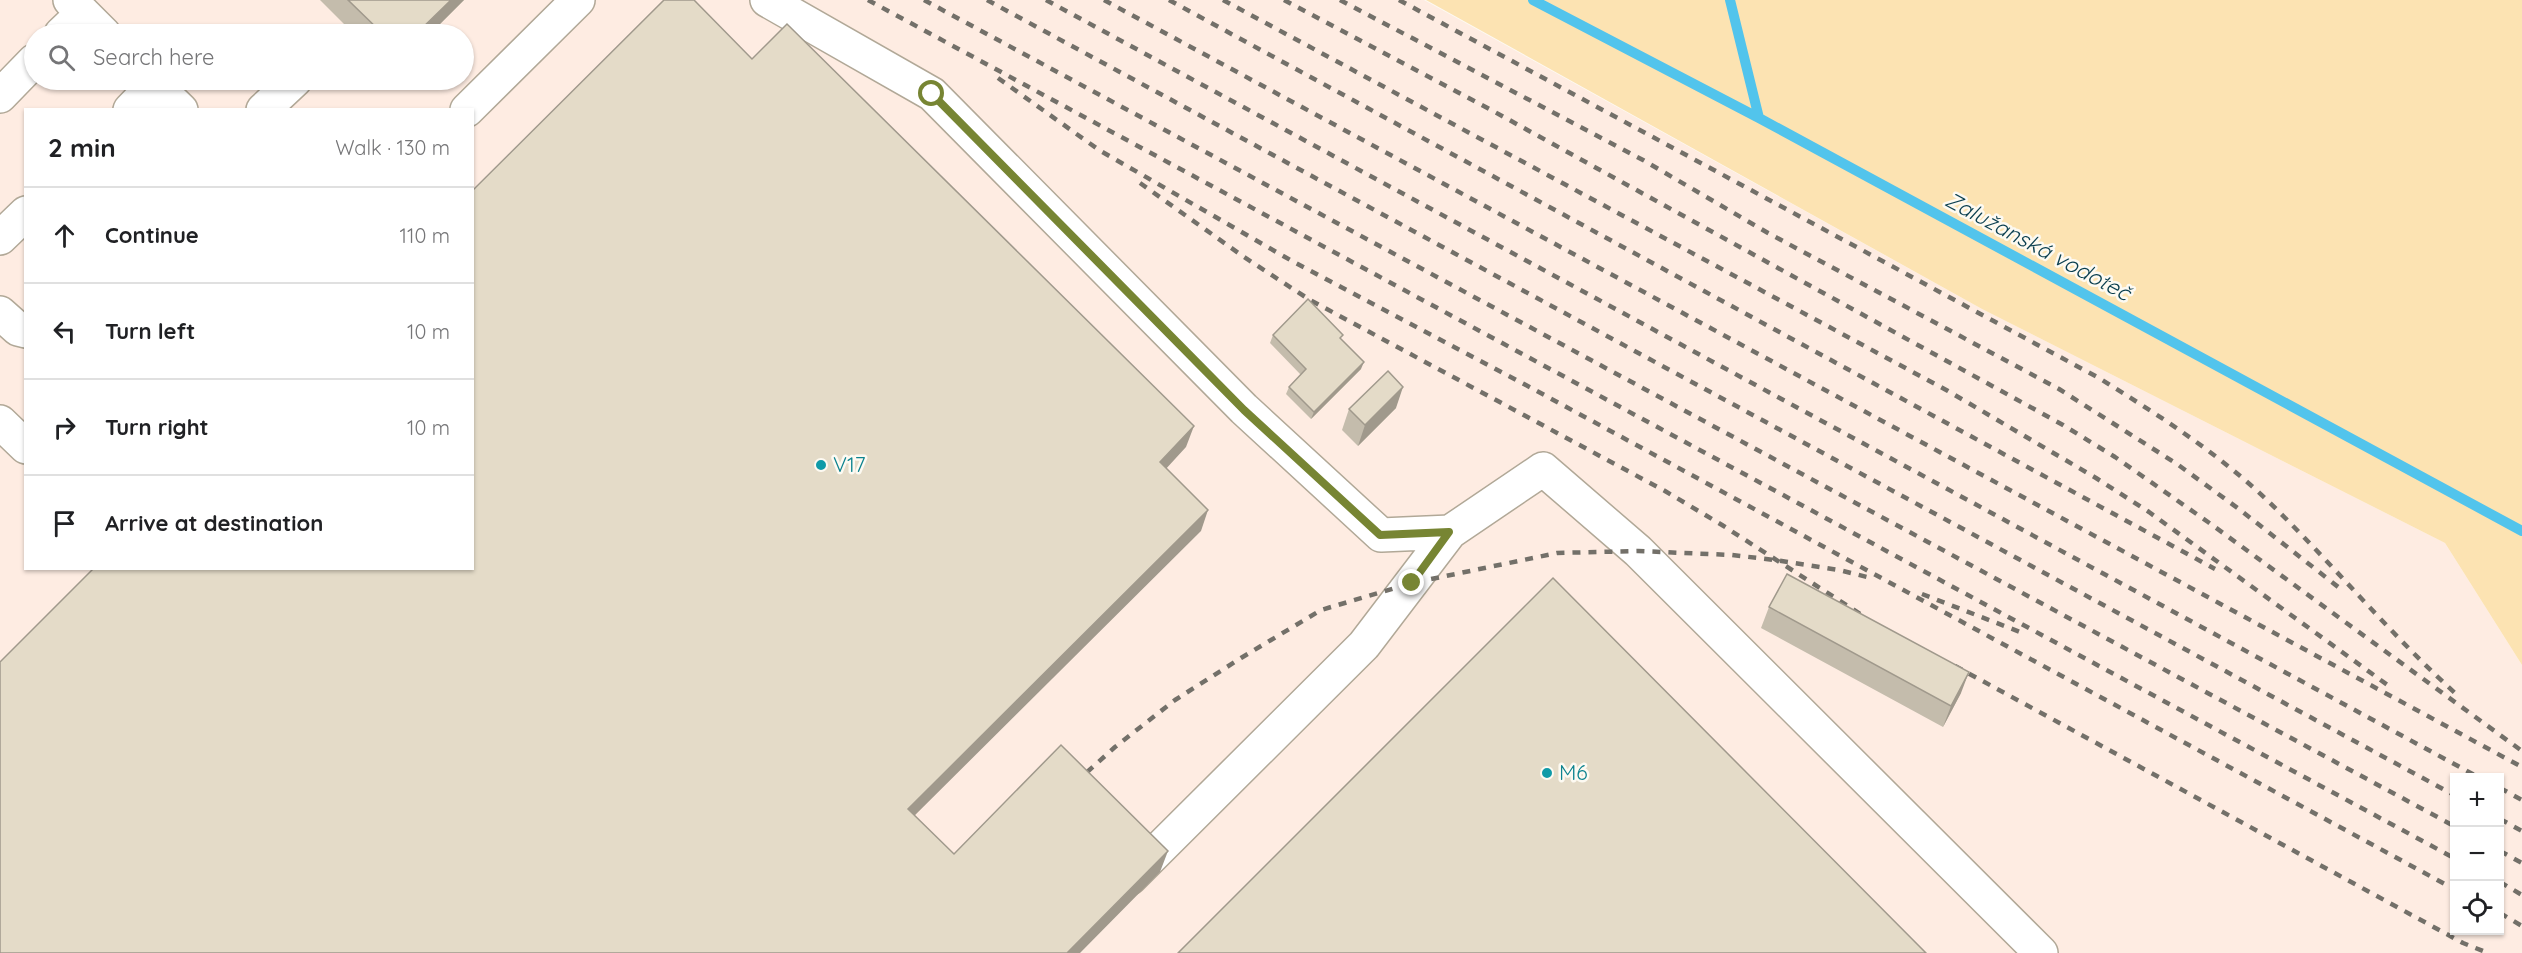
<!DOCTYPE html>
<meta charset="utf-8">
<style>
body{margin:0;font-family:Quicksand,sans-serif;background:#f6f6f6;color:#202124}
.controls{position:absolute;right:18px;bottom:18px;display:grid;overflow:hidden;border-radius:0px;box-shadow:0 2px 4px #0004}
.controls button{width:54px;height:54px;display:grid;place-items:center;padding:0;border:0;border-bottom:2px solid #e0e0e0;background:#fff;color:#202124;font:30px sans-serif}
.stop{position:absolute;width:18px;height:18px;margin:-14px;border:4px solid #778533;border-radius:50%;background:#fff}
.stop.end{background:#778533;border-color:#fff;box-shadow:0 2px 6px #0008}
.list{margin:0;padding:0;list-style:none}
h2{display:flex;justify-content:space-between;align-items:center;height:78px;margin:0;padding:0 24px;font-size:26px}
h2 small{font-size:20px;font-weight:400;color:#757577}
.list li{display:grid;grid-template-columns:39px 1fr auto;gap:18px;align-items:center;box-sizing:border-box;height:96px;padding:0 24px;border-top:2px solid #e0e0e0}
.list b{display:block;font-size:22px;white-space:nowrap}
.list em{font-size:20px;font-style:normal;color:#757577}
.icon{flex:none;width:33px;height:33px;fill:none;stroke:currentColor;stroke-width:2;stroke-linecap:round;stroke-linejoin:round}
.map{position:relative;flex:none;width:2522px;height:953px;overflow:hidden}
.search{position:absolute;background:#fff;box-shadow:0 2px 4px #0004;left:24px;top:24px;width:450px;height:66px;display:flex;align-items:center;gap:15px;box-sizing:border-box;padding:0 21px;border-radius:33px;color:#757577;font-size:22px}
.panel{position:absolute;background:#fff;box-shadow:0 2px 4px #0004;left:24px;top:108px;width:450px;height:462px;border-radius:0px}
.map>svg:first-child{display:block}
.industrial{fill:#feece2;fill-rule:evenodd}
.green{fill:#fce3b2}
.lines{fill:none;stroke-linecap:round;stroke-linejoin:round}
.stream{stroke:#52c4ec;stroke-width:10}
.minor-casing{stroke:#b1a897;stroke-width:36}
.minor{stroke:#fff;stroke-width:33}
.rail{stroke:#737069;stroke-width:4.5;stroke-dasharray:8 8;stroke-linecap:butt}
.wall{fill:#c4bcac}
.shaded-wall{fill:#a0998c}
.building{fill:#e4dbc8;stroke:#a0998c;stroke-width:1.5}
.route{stroke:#778533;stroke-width:8}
.culture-dot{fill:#0f9aa8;stroke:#fdfaf2;stroke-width:2}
.labels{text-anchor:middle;stroke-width:5;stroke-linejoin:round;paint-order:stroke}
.culture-label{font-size:21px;fill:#0d838f;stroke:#fdfaf2;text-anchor:start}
.water-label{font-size:22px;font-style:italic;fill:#0a3e4e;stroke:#fdfaf2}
</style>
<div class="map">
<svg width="2522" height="953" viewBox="0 0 2522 953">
<rect width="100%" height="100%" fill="#fdfaf2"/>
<path class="industrial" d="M0 0H1424L1982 309 2445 543 2522 665V953H0ZM34 34H464V80H34ZM26 110H472V568H26ZM2454 778H2500V930H2454Z"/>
<path class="green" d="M1426 0H2522V665L2445 543 1982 309Z"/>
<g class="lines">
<path class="stream" d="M1533 0 1759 118 2522 531
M1730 0 1759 118"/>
<defs>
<path id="minor" d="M70 0 104 34
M767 0 932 94 1244 409 1381 535 1450 532 1543 469 1638 551 2041 953
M61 34 83 13
M150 80 181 110
M0 96 34 61
M130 110 155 84
M263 110 295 80
M467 110 578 0
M0 238 26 213
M0 313 18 329 26 331
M0 422 26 447
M1130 878 1364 645 1450 532"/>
</defs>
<use href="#minor" class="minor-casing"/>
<use href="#minor" class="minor"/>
<path class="rail" d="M868 0 2454 858
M924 0 2454 826
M987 0 2454 795
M1046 0 2480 778
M1104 0 2522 767
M1169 0 2215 569
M1223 0 1948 391 2096 478 2149 512 2393 689
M1284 0 1493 111 2063 425 2115 457 2208 522 2522 751
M1340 0 1643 160 1768 233 2059 389 2177 464 2239 509 2342 590
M1399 0 2099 378C2158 415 2217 452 2268 501 2332 563 2389 633 2455 693
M998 78 1099 150 1292 261 1524 384 2454 889
M1140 183 1244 257 1310 300 1665 491 1722 525 1865 617
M1922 594 2020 632
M1955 666 2463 943 2488 953
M1075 783 1115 747 1175 700 1241 658 1321 610 1412 583 1557 553 1638 551 1732 555 1775 560 1839 570 1871 578
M2500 788 2522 800
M2500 819 2522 831
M2500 851 2522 863
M2500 882 2522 895
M2500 913 2522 926"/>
</g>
<path class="wall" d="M320 0H464L430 34H354Z
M1273 335 1341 339 1361 369 1311 419 1286 394 1289 387 1301 375 1270 343Z
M1396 408 1358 446 1342 430 1349 409Z
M1769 607 1961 693 1943 727 1761 628Z"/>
<path class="shaded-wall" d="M451 0H464L430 34H416Z
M1364 362 1361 369 1311 419 1314 412Z
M1403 387 1396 408 1358 446 1365 425Z
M1194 426 1186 447 1153 483 1160 462Z
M1208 510 1201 531 900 830 908 809Z
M1969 672 1961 693 1943 727 1951 706Z
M1168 851 1160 872 1080 953H1067Z"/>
<path class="building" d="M348 0H451L416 34H383Z
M664 0H694L752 59 787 24 1194 426 1160 462 1208 510 908 809 954 854 1061 745 1168 851 1067 953H0V662L94 568H472V191Z
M1308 299 1343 335 1340 338 1364 362 1314 412 1289 387 1306 369 1273 335Z
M1388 371 1403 387 1365 425 1349 409Z
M1787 574 1969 672 1951 706 1769 607Z
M1553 578 1926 953H1178Z"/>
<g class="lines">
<path class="route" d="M932 94 1244 410 1380 535 1449 532 1412 583"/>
</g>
<g class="culture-dot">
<circle cx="821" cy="465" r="6"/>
<circle cx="1547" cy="773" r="6"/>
</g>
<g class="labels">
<g class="culture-label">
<text x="833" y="472">V17</text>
<text x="1559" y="780">M6</text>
</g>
<g class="water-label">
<text transform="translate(2038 246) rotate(28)" y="8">Zalužanská vodoteč</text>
</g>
</g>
</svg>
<div class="controls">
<button>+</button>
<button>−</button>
<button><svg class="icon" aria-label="locate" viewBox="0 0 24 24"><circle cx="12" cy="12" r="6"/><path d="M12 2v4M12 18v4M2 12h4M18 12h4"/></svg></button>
</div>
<div class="stop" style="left:932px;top:94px"></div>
<div class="stop end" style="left:1412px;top:583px"></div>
<div class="search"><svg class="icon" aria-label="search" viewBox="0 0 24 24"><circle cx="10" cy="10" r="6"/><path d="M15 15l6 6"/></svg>Search here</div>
<section class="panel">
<h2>2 min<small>Walk · 130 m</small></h2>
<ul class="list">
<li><svg class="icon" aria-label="ahead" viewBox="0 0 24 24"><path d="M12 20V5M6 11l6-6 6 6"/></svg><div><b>Continue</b></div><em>110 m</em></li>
<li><svg class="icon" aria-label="left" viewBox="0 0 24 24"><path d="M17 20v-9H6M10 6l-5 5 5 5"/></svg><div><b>Turn left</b></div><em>10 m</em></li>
<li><svg class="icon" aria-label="right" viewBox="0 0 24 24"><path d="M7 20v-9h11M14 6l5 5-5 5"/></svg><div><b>Turn right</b></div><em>10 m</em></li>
<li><svg class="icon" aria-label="arrive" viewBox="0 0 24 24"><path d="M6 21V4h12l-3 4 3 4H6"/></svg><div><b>Arrive at destination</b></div></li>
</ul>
</section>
</div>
